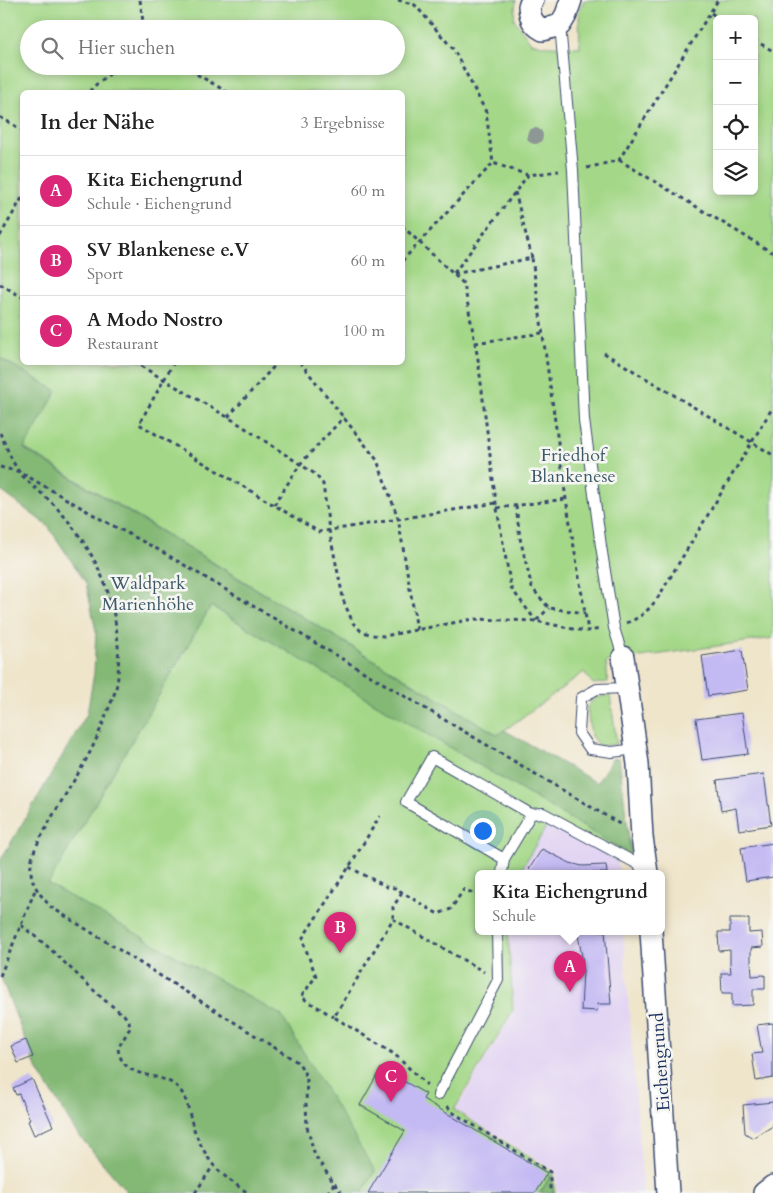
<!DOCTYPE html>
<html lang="de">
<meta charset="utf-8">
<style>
body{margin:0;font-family:Cardo,serif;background:#f2f2f2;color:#222}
.controls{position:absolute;right:15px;top:15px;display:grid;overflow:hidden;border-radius:8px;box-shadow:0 2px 8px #0003}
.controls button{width:45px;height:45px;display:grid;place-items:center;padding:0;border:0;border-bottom:1px solid #e0e0e0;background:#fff;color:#222;font:25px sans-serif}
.you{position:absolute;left:482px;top:830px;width:18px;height:18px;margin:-12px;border:4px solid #fff;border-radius:50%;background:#1a73e8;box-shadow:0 0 0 8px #1a73e833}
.badge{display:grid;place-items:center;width:32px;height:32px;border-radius:50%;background:#db2777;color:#fff;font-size:16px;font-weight:700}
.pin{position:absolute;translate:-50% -41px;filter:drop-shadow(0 1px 2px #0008)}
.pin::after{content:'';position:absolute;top:26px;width:18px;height:15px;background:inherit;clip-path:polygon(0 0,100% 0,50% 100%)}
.popup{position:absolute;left:475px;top:870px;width:190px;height:65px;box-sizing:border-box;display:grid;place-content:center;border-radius:8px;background:#fff;filter:drop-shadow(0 1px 4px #0005);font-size:16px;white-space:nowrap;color:#767676}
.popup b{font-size:19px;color:#222}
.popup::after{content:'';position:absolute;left:50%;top:100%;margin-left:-10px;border:10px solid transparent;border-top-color:#fff}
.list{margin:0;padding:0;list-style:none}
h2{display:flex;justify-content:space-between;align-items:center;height:65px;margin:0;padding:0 20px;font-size:21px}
h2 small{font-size:16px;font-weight:400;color:#767676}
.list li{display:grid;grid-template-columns:32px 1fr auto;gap:15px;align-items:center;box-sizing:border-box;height:70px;padding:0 20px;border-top:1px solid #e0e0e0}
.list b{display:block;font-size:19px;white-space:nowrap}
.list p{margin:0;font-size:16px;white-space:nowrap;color:#767676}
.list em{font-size:16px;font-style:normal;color:#767676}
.icon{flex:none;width:28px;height:28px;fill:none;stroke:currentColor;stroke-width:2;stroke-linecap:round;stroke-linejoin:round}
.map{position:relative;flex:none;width:773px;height:1193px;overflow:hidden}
.search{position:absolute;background:#fff;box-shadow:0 2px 8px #0003;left:20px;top:20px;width:385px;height:55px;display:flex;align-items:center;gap:12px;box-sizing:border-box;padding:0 18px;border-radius:28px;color:#767676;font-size:19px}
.panel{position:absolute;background:#fff;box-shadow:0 2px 8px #0003;left:20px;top:90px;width:385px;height:275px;border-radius:8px}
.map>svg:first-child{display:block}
.built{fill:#e2d4f3}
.green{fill:#a4d888;stroke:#608473;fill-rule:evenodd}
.forest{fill:#83b874;stroke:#4f7469}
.building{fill:#c4baf3}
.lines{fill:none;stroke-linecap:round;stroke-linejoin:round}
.service-casing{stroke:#3b4a6e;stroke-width:12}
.minor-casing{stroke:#3b4a6e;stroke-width:24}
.path{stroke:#3b4a6e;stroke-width:3;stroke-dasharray:4 4;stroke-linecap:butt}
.service{stroke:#fff;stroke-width:10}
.minor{stroke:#fff;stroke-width:21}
.tree{fill:#8d9895}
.labels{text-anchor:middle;stroke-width:5;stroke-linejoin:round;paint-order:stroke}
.park-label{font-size:18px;fill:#3d5968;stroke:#f6f6f2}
.street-label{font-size:18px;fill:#1b2f5e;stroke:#f6f6f2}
</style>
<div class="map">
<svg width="773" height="1193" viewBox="0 0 773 1193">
<rect width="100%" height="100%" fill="#f6f6f2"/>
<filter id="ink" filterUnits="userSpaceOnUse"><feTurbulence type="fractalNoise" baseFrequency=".02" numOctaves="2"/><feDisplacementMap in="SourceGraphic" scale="10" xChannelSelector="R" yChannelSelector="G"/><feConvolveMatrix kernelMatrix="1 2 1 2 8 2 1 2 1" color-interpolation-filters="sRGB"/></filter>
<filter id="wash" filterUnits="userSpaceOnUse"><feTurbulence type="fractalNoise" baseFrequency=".0096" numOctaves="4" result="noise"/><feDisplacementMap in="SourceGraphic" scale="20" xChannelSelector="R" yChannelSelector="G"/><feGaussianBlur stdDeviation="1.12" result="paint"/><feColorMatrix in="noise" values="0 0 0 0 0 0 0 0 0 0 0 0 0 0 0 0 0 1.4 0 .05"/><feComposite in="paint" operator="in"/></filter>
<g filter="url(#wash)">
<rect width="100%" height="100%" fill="#efe5cb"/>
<path class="built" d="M549 822 618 861 619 873H519Z
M509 931H623L643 1193H557L556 1171 456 1110 514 1010Z"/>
<path class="green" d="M0 0H516L514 19 531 43 550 46 580 47 579 12 584 0H773V638L606 662 608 682 593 684 584 672 498 735 24 448 57 391 0 358ZM717 19H754V191H717ZM29 29H396V66H29ZM22 92H402V362H22Z
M211 606 631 855 618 861 549 822 519 873H479V931H508L513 1010 454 1110 553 1172 555 1193H553L550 1176 540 1193H362L375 1171 48 884Z
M610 695 617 744 599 746 591 736 587 707 595 698Z"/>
<path class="forest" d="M0 358 57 391 24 449 498 735 504 730 597 783 612 759 619 758 631 855 211 606 48 884 281 1015 375 1171 362 1193H128L76 1132 35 1065 0 975V861L87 714 94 673 96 631 86 583 48 526 0 490Z
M551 1175 553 1193H540Z"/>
<g id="blocks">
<path class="building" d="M742 650 748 690 708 696 702 656Z
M742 713 748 754 702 760 696 719Z
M764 774 771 825 739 830 736 808 721 811 717 780Z
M773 843V877L746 881 741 848Z
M542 849 570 863 582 866 606 865 607 873H533L529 869Z
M730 919H749V933L762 932 763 947 751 948V961L752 976 765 975V989H753V1005L732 1006V993H722L721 973H731L730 962V950L719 951 718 932H730Z
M580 931H605L611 1004H598L597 1011 581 1010 583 971 581 965 583 962 578 935 581 933Z
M773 1023V1078L756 1081 752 1054 762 1053 757 1025Z
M26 1040 33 1057 18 1063 11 1046Z
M381 1068 426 1094 423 1099 547 1173 535 1193H368L405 1131 360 1105Z
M32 1079 53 1126 34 1135 28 1121 30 1120 19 1094 16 1095 13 1088Z
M773 1102V1126L753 1138 745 1133 743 1105Z"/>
</g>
</g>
<g filter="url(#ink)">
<use href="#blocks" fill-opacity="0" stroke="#3b4a6e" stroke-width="1"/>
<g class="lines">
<defs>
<path id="service" d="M560 25 573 170 584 420 601 546 614 628 623 657
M627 688 597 689 581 698 579 733 590 749 612 752 636 749
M531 814 504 859 406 802 432 757 531 814 543 813 647 869
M502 873 504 859
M438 1095 498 980 497 931"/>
<path id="minor" d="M533 0 529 6C530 18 532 24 543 30L560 25 566 15 571 0
M623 657 638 764 642 837 647 873
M651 931 668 1193
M764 1193 773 1186"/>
</defs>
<use href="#service" class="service-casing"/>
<use href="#minor" class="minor-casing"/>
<path class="path" d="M140 0 144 29
M398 0 415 5 454 50 486 112 493 163 528 175 559 171
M711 13 720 19
M754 40 773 51
M183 66 227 92
M90 92 93 87 120 66
M0 117 22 130
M619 160 773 253
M587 168 619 160 718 0
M515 192 532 258
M402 226 464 284 478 359 496 503 511 588 536 621
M0 236 22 198
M402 261 493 163
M454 273 528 175
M454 274 532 258 566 499 588 631
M0 284 22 297
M475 343 542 333
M604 353 773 455
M134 362 236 422 315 474 323 484 329 530 344 602 353 623 361 631 372 635 384 636 473 619 536 621 573 629 588 631 601 629
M174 362 139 424 319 532 496 503
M300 362 377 460 398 518 417 630
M228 417 278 362
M0 433C5 444 13 464 20 473 31 486 45 495 56 507 101 556 122 610 118 676 117 689 112 701 107 712 102 726 96 741 89 754 76 779 60 802 47 826 40 840 29 855 31 872 32 886 42 897 51 907L299 1063 307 1078 306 1103 307 1127 315 1156 341 1193
M0 467 20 472 106 522 159 550 623 826
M274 505 301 463 344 417
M516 506 520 538 532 588 549 608 585 613
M497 508 566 499
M537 620 549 608
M626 623C641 618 650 609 659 596L773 407
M349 867 387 887 395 888 438 914 451 909 464 889 479 896
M402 893 393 907V919L334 1017 394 1054 427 1085
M393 919 484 972
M21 925 47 946 103 999 124 1015 129 1021 130 1028 118 1048C122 1080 156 1071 175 1085 187 1094 188 1110 192 1123 195 1133 200 1145 206 1154 215 1171 232 1182 248 1193
M0 976 36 888
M334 1017 301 997 316 976 302 939 349 867 380 816
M447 1106 452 1112 550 1172V1193
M195 1193 213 1166
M327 1193 334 1184"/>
<use href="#service" class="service"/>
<use href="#minor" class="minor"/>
</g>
<circle class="tree" cx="535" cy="136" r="8"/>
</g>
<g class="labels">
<g class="park-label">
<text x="573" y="461">Friedhof<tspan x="573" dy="21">Blankenese</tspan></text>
<text x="148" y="589">Waldpark<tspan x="148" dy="21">Marienhöhe</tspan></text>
</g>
<g class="street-label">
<text transform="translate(660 1062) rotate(-94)" y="6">Eichengrund</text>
</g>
</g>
</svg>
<div class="controls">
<button>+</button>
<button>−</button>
<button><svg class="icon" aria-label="locate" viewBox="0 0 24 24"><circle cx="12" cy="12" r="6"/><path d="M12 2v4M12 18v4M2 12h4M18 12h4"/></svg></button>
<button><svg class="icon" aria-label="layers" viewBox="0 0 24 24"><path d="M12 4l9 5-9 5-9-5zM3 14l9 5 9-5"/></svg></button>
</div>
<div class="you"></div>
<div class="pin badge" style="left:570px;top:992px">A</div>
<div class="popup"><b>Kita Eichengrund</b>Schule</div>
<div class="pin badge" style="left:340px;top:953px">B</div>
<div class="pin badge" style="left:391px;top:1102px">C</div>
<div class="search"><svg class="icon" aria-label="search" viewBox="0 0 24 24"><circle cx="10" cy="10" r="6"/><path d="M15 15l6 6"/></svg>Hier suchen</div>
<section class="panel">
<h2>In der Nähe<small>3 Ergebnisse</small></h2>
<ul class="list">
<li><span class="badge">A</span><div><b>Kita Eichengrund</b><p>Schule · Eichengrund</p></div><em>60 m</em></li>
<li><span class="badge">B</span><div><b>SV Blankenese e.V</b><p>Sport</p></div><em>60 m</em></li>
<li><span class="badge">C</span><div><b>A Modo Nostro</b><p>Restaurant</p></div><em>100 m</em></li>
</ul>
</section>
</div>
